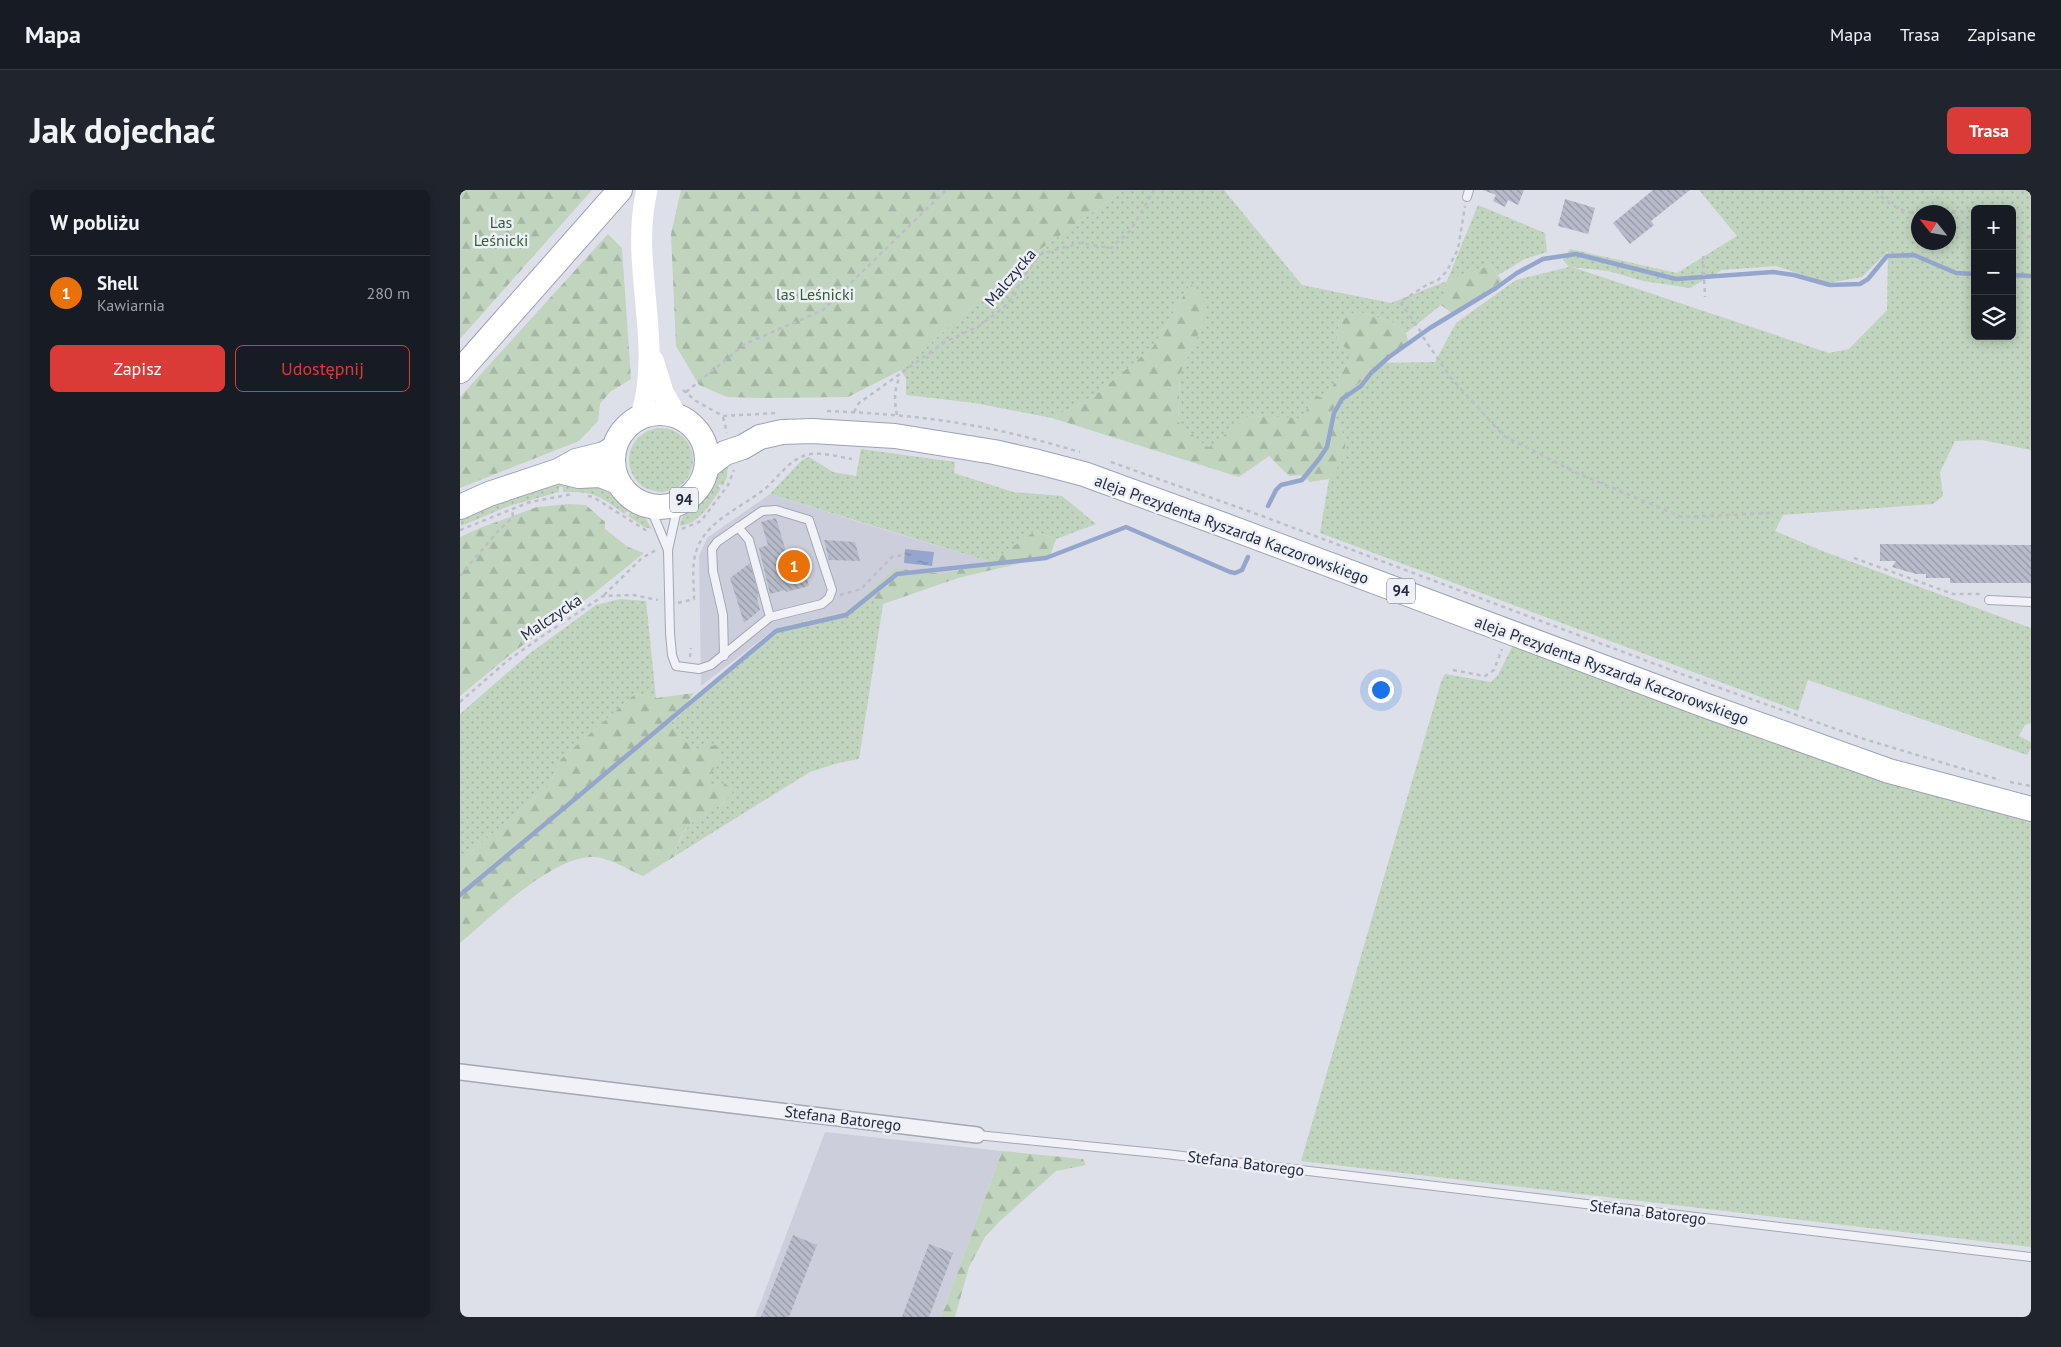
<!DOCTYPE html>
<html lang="pl">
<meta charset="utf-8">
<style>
body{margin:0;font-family:"PT Sans",sans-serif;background:#20242c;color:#f1f3f6}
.controls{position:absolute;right:15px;top:15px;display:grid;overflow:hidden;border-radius:8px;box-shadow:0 2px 12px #0003}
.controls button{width:45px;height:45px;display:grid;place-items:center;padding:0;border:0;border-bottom:1px solid #363941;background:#171b24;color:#f1f3f6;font:25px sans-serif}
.compass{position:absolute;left:1451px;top:15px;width:45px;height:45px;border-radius:50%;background:#171b24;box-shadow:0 2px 12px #0003;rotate:301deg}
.you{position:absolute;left:920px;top:499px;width:18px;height:18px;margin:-12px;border:4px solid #fff;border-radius:50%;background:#1a73e8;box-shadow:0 0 0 8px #1a73e833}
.badge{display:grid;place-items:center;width:32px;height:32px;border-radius:50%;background:#db3b36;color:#fff;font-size:16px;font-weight:700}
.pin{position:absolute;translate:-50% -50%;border:2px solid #fff;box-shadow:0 1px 5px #0006}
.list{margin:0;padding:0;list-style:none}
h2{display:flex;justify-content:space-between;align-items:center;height:65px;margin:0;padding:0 20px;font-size:21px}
h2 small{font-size:16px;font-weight:400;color:#9ea1a6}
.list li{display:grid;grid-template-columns:32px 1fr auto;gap:15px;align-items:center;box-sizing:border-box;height:75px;padding:0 20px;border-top:1px solid #363941}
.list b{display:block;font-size:19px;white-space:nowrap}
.list p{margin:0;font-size:16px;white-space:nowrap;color:#9ea1a6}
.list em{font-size:16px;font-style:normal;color:#9ea1a6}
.actions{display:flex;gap:10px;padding:15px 20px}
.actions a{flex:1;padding:11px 0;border:1px solid #db3b36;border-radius:8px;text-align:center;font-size:18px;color:#db3b36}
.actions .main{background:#db3b36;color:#fff}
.icon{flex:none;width:28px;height:28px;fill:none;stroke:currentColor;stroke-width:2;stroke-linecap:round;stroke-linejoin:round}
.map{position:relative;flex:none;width:1571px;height:1127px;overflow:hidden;border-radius:8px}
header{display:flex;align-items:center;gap:30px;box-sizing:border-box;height:70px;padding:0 25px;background:#171b24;border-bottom:1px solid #363941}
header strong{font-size:24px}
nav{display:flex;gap:28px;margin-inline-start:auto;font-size:18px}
.intro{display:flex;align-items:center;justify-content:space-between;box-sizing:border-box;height:120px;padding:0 30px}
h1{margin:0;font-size:35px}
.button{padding:12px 22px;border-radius:8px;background:#db3b36;color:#fff;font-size:18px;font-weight:700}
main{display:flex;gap:30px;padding:0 30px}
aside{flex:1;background:#171b24;border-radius:8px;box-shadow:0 2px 12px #0003}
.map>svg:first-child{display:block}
.built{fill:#cccfdb}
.grass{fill:url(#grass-dots);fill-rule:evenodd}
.forest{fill:url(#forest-firs)}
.water{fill:url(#water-ripples)}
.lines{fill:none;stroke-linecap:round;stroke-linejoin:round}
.stream{stroke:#95a6cd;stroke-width:4.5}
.building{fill:url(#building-back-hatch)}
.lane-casing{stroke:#a3a6b3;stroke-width:10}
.street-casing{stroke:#a3a6b3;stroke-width:18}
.primary-casing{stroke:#9ca2b6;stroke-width:26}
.path{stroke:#bcbec8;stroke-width:2.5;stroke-dasharray:4 4;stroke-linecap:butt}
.lane{stroke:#f1f2f7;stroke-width:8}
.street{stroke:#f1f2f7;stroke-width:15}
.secondary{stroke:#fff;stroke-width:21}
.primary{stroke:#fff;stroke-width:24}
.labels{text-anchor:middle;stroke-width:5;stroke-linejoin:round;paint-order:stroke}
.shield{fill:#edf0f6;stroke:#616677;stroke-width:1}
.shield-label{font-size:15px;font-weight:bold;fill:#252b41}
.park-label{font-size:16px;fill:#325f31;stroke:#edf0f6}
.street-label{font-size:16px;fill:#252b41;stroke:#edf0f6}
</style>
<header>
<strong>Mapa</strong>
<nav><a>Mapa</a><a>Trasa</a><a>Zapisane</a></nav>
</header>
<div class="intro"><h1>Jak dojechać</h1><a class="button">Trasa</a></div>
<main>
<aside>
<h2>W pobliżu<small></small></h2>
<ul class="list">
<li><span class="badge" style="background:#e8710a">1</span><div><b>Shell</b><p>Kawiarnia</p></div><em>280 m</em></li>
</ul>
<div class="actions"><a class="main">Zapisz</a><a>Udostępnij</a></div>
</aside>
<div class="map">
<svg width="1571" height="1127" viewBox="0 0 1571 1127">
<defs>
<pattern id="grass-dots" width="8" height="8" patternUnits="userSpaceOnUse" patternTransform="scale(1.25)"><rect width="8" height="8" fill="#c0d4be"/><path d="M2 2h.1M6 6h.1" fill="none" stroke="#a5b6a4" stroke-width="1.8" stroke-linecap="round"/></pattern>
<pattern id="forest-firs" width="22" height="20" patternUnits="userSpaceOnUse" patternTransform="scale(1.25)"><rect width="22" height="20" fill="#c0d4be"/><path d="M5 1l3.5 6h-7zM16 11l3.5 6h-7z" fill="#a5b6a4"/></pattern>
<pattern id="water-ripples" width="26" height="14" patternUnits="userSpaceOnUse" patternTransform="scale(1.25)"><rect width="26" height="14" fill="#95a6cd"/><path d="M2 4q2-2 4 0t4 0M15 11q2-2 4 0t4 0" fill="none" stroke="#7987a8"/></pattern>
<pattern id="building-back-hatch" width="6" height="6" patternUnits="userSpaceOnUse" patternTransform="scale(1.25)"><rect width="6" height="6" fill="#b8bbc9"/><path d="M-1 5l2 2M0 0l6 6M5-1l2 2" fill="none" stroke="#9598a5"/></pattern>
</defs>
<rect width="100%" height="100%" fill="#dee0e9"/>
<path class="built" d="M310 304 412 336 531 372 482 384 435 378 386 422 316 438 241 496 239 366 247 348Z
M365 942 542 961 481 1127H295Z"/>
<path class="grass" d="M664 0H764L842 95 931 113 987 91 1018 15 1085 43 1087 62 1065 69 1038 85 1031 75 987 91 981 115 946 143 934 133 897 121 879 132 877 150 894 164 864 209 854 204 843 229 789 226 748 259 718 232 720 184 748 122 731 93 693 157 634 206 592 228 515 213 446 205V189L441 180 554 78Z
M1239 0H1571V260L1522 250 1495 251 1480 282 1483 306 1473 314 1323 325 1315 341 1365 362 1571 438V533L1565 535 1559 546 1571 552V558L1567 565 1348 490 1338 521 860 343 869 289 883 268 886 250 872 222C884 203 903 189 919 173L975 172 996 133 1056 90 1109 77 1103 70 1110 59 1217 83 1277 46ZM1515 19H1552V146H1515ZM1458 22H1488V52H1458ZM1428 61 1427 120 1389 159 1369 163 1112 77 1148 81 1183 91 1230 98 1262 80 1316 76 1368 93 1402 87Z
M169 270a32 32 0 1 1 64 0a32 32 0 1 1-64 0Z
M401 259 495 272 494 283 553 302 602 306 636 334 596 349 575 341 531 372 310 304 342 270 349 267 373 282 396 286Z
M268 271 267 287 263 296 259 294 258 296 261 299C250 314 240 333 220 336 221 320 234 317 244 306 254 293 253 283 268 271Z
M102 293 152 298 169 316 183 324 192 339 184 337 168 326 170 323 167 321 165 324C139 306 136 301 103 302V297H99V302L49 316 1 336 0 327 82 296Z
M406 404 423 414 399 569 378 573 350 582 215 666C222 633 237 628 265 612L254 596 248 591 259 567 233 559 209 535 316 438 386 422Z
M160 409 186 411 196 508 175 504 101 569 89 596 0 671V524L69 464 136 415Z
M1059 456 1162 494 1161 497 1164 499 1166 496 1304 547 1303 550 1306 552 1308 548 1447 595 1446 599 1450 600 1451 596 1571 629V1057L841 971 981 492 985 484 1031 492 1038 485 1052 457Z"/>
<path class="forest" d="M0 0H132L0 149Z
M221 0H664L554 78 441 180 388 207 301 208 267 207 239 195 216 156 211 44Z
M148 44 162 58 171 189 150 202 140 214 138 231 119 251 0 298V207Z
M1031 75 1042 91 993 124 981 115 987 91Z
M731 93 749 121 720 184 718 232 748 258 789 226 843 228 854 204 864 209 893 165 877 150 879 132 897 121 934 133 946 143 948 151C929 166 912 180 895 197 884 208 880 208 872 222L886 250 883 269 869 289 850 292 841 285 829 286 809 266 779 287 592 228 634 206 693 157Z
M110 314 126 315 145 332V339L168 357 184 363 132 405 52 463 0 506V347L20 338 77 317Z
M575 341 596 349 590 366 498 388 423 414 406 404 435 378 482 384 531 372Z
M234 503 210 535 233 559 257 555 259 567 248 591 254 596 265 593 273 602C250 632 224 620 215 666L183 686C168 680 149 667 133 667 92 666 31 727 0 753V671L89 596 101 569 175 504 196 508Z
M542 961 623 969 626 975 596 981 540 1031 525 1047 509 1077 495 1127H481Z"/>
<path class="water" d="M445 359 474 362 472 376 444 373Z"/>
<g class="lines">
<path class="stream" d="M1552 85 1571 86
M808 316 816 300 821 295 842 290 859 269 867 257 874 223 882 209 901 196 911 183 929 167 970 138 1036 98 1057 83 1083 69 1116 64 1216 89 1313 82 1334 85 1370 95 1400 94 1408 89 1427 66 1454 65 1496 83 1515 84
M0 705 316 441 386 425 437 384 586 368 666 337 770 382 775 383 782 380 788 367"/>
</g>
<path class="building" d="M1023 0H1064L1058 15 1048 10 1045 17 1033 11 1036 5Z
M1193 0H1230L1191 31 1194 35 1170 54 1153 33Z
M1105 9 1135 18 1128 44 1098 36Z
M316 328 328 368 340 365 349 396 326 402 325 400 310 404 299 358 308 355 301 332Z
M364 350 395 352 400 371 369 370Z
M1420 354 1571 355V393H1490V388H1466V384H1456L1432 377 1436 371H1420Z
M290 373 299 407 297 408 300 420 284 433 270 388Z
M333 1045 357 1055 329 1127H301Z
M469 1054 493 1063 469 1127H442Z"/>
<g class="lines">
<defs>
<path id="lane" d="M1007 7 1009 0
M218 315 208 360 210 443 212 465 216 476 239 479 251 475 310 427 362 414 369 408 372 400 349 330 316 320 302 321 257 352 252 359 253 381 263 425 264 466
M190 317 208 360
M278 337 289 350 310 427
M1529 410 1571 412
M517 945 706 964 1571 1067"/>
<path id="street" d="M0 882 517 945"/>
<path id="primary" d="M0 181 160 0
M153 270a47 47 0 1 1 94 0a47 47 0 1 1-94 0Z
M248 276 265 263 283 257 300 247 322 242 352 241 435 246 534 262 578 272 624 284 761 334 1247 516 1429 581 1571 619
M99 281 119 286 140 285 158 292
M0 317 29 304 98 281 116 271 144 264 154 258"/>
</defs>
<use href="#lane" class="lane-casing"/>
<use href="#street" class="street-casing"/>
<use href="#primary" class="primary-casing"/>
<path class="path" d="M1416 0C1424 12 1444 24 1458 23
M1460 22 1515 21
M1567 46 1571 47
M1243 66 1245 107
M961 142 940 112 968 94 977 91 987 81 998 59 1005 16
M963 147 991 188 1044 246 1117 283 1222 327 1311 323
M223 200 236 211 263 226 316 223
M226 202 285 154 363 120 486 0
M367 221C413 223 459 226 504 234 543 240 582 251 620 262
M394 222 399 213 485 152 519 136 543 118 554 106 562 88 581 64 620 53 651 58 671 40 694 0
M437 225C434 210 434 200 440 186
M263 227 267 243
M651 272 794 323 1243 492 1404 549 1540 590
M128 306 133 307 187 341
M222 339 241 331 268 295 274 280
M0 340 70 312 113 304
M1394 368 1493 404H1521
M0 386 39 340 53 327 52 318
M144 405 182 368 196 360
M380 405 401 399 432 367 443 365
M218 413 234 409C234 393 231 375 237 359 247 331 280 318 302 301 317 290 327 271 346 265 360 261 379 267 392 269
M230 467 231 458
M993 480 1025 486 1034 480 1042 459
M0 512 47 471 81 447 143 406 173 405 198 410
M1550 592 1571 596"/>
<use href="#lane" class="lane"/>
<use href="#street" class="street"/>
<path class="secondary" d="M193 170 203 202 216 225
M181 226C204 152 169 74 187 0"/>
<use href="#primary" class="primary"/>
</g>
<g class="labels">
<g class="shield">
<rect x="210" y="297.5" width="28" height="25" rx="4"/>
<rect x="927" y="388.5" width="28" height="25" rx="4"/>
</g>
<g class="shield-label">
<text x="224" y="315">94</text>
<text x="941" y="406">94</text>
</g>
<g class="park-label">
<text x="41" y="38">Las<tspan x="41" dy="18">Leśnicki</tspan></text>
<text x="355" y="110">las Leśnicki</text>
</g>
<g class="street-label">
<text transform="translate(550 87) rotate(-50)" y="6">Malczycka</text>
<text transform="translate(772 339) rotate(20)" y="6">aleja Prezydenta Ryszarda Kaczorowskiego</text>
<text transform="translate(91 427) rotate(-34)" y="6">Malczycka</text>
<text transform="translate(1152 480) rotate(20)" y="6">aleja Prezydenta Ryszarda Kaczorowskiego</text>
<text transform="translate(383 928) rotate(7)" y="6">Stefana Batorego</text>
<text transform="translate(786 973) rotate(7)" y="6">Stefana Batorego</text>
<text transform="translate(1188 1022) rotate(7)" y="6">Stefana Batorego</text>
</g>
</g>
</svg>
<div class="controls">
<button>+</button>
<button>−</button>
<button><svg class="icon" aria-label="layers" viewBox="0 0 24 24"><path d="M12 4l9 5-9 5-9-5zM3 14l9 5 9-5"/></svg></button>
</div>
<svg class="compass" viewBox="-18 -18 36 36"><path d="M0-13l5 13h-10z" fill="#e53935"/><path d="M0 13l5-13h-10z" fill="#9ea1a6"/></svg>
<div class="you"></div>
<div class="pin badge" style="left:334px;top:376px;background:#e8710a">1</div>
</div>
</main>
